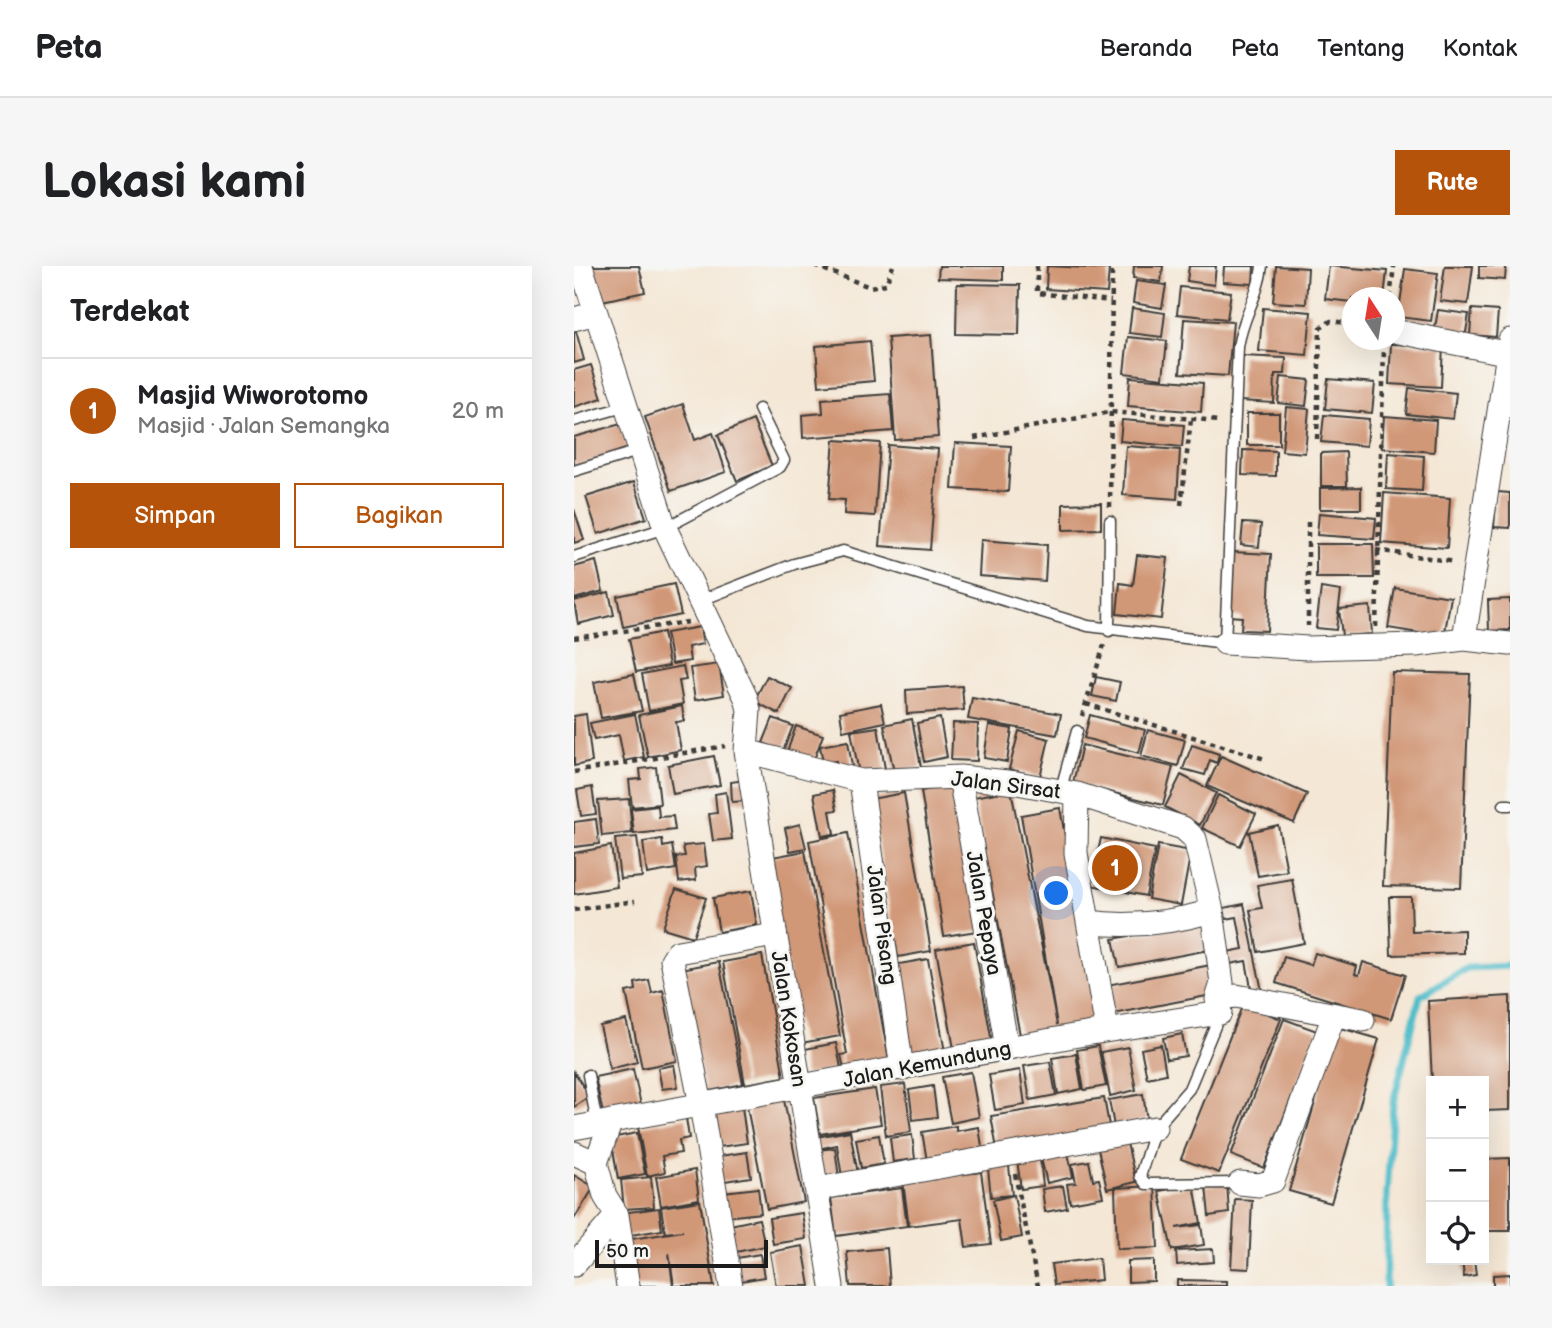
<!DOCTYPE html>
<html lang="id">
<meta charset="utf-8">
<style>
body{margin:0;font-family:"Balsamiq Sans",sans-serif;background:#f6f6f6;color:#202124}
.controls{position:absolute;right:21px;bottom:21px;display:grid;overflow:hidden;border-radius:0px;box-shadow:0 7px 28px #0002}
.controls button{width:63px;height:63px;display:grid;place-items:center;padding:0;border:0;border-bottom:2px solid #e0e0e0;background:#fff;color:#202124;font:35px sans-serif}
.compass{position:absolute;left:768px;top:21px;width:63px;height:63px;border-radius:50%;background:#fff;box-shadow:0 7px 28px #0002;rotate:348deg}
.scale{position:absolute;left:21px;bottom:18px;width:173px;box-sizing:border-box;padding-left:7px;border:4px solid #1c1c1c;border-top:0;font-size:19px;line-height:24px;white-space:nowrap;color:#1c1c1c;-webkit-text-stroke:5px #f6f6f2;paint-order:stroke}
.you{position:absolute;left:483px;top:628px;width:24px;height:24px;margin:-18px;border:5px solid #fff;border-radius:50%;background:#1a73e8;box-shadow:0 0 0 10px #1a73e833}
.badge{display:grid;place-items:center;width:46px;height:46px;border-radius:50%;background:#b45309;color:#fff;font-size:23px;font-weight:700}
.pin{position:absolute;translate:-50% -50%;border:4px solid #fff;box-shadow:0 2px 7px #0006}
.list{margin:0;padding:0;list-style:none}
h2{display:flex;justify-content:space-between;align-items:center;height:91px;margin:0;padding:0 28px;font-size:30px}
h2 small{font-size:23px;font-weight:400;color:#757577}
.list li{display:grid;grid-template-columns:46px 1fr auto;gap:21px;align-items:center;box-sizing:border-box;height:105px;padding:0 28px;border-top:2px solid #e0e0e0}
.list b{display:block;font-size:26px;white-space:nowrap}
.list p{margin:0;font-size:23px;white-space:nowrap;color:#757577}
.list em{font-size:23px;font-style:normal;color:#757577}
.actions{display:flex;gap:14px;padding:21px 28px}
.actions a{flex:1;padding:16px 0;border:2px solid #b45309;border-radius:0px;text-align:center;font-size:24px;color:#b45309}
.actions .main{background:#b45309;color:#fff}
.icon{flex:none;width:38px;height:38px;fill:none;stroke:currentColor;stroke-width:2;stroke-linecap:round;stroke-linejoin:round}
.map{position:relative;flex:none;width:936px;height:1020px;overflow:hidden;border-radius:0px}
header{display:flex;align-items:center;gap:42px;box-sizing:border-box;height:98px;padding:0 35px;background:#fff;border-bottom:2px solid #e0e0e0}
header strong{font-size:33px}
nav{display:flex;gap:38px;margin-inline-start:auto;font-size:24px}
.intro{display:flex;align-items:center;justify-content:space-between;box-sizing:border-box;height:168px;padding:0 42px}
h1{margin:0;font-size:49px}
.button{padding:18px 32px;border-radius:0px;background:#b45309;color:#fff;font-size:24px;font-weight:700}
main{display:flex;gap:42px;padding:0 42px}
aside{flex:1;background:#fff;border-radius:0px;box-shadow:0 7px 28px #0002}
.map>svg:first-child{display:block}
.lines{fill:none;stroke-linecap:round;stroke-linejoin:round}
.stream{stroke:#51beca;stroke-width:7}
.building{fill:#d19878}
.lane-casing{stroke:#3c3a38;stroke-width:13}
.street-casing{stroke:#3c3a38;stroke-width:25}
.path{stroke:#3c3a38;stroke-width:4.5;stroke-dasharray:5 5;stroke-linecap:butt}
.lane{stroke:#fff;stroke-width:10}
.street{stroke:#fff;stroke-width:23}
.labels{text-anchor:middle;stroke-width:6;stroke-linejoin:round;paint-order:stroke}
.street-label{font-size:21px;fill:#1c1c1c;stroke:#f6f6f2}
</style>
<header>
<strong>Peta</strong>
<nav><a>Beranda</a><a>Peta</a><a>Tentang</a><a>Kontak</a></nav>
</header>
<div class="intro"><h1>Lokasi kami</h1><a class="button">Rute</a></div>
<main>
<aside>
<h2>Terdekat<small></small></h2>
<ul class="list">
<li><span class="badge">1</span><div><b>Masjid Wiworotomo</b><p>Masjid · Jalan Semangka</p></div><em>20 m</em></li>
</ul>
<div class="actions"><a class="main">Simpan</a><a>Bagikan</a></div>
</aside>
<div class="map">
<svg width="936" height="1020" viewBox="0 0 936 1020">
<rect width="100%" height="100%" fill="#f6f6f2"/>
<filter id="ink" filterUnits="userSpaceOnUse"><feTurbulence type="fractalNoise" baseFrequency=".0143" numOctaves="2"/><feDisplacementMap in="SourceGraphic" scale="14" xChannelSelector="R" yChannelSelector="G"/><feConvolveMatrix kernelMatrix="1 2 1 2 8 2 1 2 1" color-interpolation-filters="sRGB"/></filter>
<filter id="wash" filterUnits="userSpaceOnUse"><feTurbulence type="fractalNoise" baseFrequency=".00686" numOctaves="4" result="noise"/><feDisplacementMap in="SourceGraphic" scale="28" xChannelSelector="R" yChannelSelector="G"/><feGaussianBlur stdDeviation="1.57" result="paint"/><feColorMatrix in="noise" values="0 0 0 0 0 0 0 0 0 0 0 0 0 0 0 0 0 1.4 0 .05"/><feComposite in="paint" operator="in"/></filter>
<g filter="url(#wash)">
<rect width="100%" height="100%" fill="#f4e7d5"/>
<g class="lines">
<path class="stream" d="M812 1020 813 928 819 837 846 730 893 702 936 700"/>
</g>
<g id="blocks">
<path class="building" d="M15 0H65L71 26 23 36Z
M365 0H429V14L364 12Z
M473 0 535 3 533 27 472 23Z
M560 0H589L587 16 559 12Z
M615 0H642L640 19 613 15Z
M650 0H680L679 18 649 16Z
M702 0 734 2 732 38 699 36Z
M755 0 813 5 810 32H778V36L751 33Z
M871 0H899L894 38 866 35Z
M905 0H932L931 14 905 12Z
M831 3 864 7 857 55 824 51Z
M562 15 592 19 588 42 559 37Z
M383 18 446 19 445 69 382 68Z
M606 21 657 26 653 53 603 48Z
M558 42 591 47 588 71 555 67Z
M689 42 737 46 733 89 685 85Z
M898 43 924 45 922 71 896 69Z
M864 44 895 48 891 72 860 68Z
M610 53 659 56 654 110 606 107Z
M2 65 10 94 0 97V66Z
M357 69 364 171 321 174 314 72Z
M554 71 593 75 589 112 550 107Z
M296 75 300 115 245 120 242 80Z
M817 78 869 80 867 121 815 118Z
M668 90 712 92 711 108H701L700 137 666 135Z
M17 99 28 132 0 141V104Z
M556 111 629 117 627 146 554 140Z
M707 111 735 114 732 140 704 137Z
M754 113 801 117 798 147 751 143Z
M835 122 882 127 879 153 832 148Z
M316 128 319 165 229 172 228 149 249 147 248 133Z
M109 138 121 174 139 167 152 206 97 225 71 151Z
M712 141 735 143 731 187 708 185Z
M673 147H705V179H673Z
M750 149 795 153 793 180 747 176Z
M810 150 862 154 860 186 808 182Z
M179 154 198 200 163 215 144 169Z
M548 154 610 159 608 181 546 175Z
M47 158 54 185 0 200V171Z
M260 174 306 177 301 250 270 248 271 234 255 233Z
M381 177 437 180 434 226 378 223Z
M314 179 364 183 356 284 306 280Z
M552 180 606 184 603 233 549 229Z
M669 184 702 185V210L668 209Z
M772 186 773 220H747V187Z
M814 187 850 190 848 225 812 223Z
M60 216 72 252 24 268 12 231Z
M787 221V243H746V222Z
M923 226 936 227V262L920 261Z
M810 227 876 232 873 282 807 277Z
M527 237V263L489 264V238Z
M0 243 10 274 0 277Z
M745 247 802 252 800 273 743 269Z
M669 257 687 258 685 281 667 279Z
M407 274 473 279 471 315 405 310Z
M742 278H799L800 312H742Z
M658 286 697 288 693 365 667 364 668 351 655 350Z
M563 289 594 292 587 353 543 348 546 317 559 319Z
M22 295 29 325 0 333V301Z
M100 318 107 349 49 361 43 330Z
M747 322 767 325 762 364 742 362Z
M821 322 877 331 870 371 814 362Z
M35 326 40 349 4 358 0 335Z
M936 333V364L915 365 914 334Z
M796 340 798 368 768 370 765 343Z
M126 361 129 378 114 381 116 395 98 398 92 367Z
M89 366 95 400 62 406 55 373Z
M145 398 150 429 121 434 116 402Z
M109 400 112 414 105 415 109 438 75 445 68 408Z
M818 406 896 408 887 622 809 620Z
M60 408 68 445 27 452 20 416Z
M193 410 218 422 205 448 180 435Z
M522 411 546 416 542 435 518 430Z
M388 420 390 444 333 448 332 424Z
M398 432 487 448 483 469 394 453Z
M307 438 311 456 269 465 266 446Z
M108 440 110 455 102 456 107 484 74 491 65 449Z
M12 448 18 496 0 500V450Z
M61 448 70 491 50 495 45 469 20 474 16 457Z
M516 449 571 464 565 487 510 472Z
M199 452 219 460 209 485 189 477Z
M366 452 373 491 350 496 343 457Z
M338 453 347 501 320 506 310 459Z
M379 457 404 458 403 495 377 494Z
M415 459 438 463 433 496 410 492Z
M222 460 249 469 238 499 212 489Z
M304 461 311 503 285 507 277 465Z
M574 464 611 474 604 500 567 490Z
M445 465 475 473 466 511 435 503Z
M274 475 278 500 263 503 262 495 249 497 246 480Z
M508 479 599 501 589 539 499 517Z
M618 479 645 488 643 497 636 494 631 509 609 503Z
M140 490 146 519 99 528 94 499Z
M647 490 733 528 720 557 633 520Z
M82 501 86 538 58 541 55 514 67 513 66 503Z
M607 509 642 527 626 559 591 541Z
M171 514 172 535 158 536 157 516Z
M382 519 410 664 370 670 347 525Z
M18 521 22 548 7 550 3 524Z
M259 524 263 544 256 545 260 568 248 570 240 528Z
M437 524 483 759 447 549 486 542 524 755 446 769 400 531Z
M152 526 158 573 139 575 135 548 143 547 141 528Z
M330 527 357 685 324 691 297 533Z
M644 529 682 548 666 580 628 562Z
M55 533 58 567 28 570 24 535Z
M84 540 85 551 99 550 101 564 60 568 57 543Z
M22 553 25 578 0 581V556Z
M226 558 232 582 216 585 211 562Z
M704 559 713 605 684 610 675 566Z
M274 567 315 795 270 803 267 789 273 788 235 575Z
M63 571 68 611 46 613 41 573Z
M527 572 581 583 572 630 517 619Z
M88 573 89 581 98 579 102 603 73 608 69 576Z
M130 578 133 600 121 602 122 614 105 616 102 591 111 590 109 580Z
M584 579 617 585 607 639 574 633Z
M37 580 43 621 0 628V587Z
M231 585 266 770 227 777 193 592Z
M718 613 730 677 684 686 676 644 688 642 683 619Z
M102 623 132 632 119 671 89 662Z
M177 625 183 659 145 666 139 632Z
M815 631H837L838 666 890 664V687L817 689Z
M670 638 688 725 678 727 672 695 650 699 648 687 669 683 663 651 652 653 650 642Z
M635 655 640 683 545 701 539 673Z
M400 676 418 777 380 783 362 683Z
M741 687 783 700 781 708 785 709 789 696 831 709 817 753 702 717 710 691 737 699Z
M188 689 210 811 171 818 149 696Z
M354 693 371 786 331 794 314 700Z
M145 696 169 818 131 826 107 703Z
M637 699 643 728 539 748 533 719Z
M75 714 78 727 89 724 103 795 68 802 52 726 62 724 61 717Z
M936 730V844L910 845V815H858L854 735Z
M669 738 707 753 645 907 607 893Z
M710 753 743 765 690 902 657 889Z
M52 754 63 796 36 803 26 760Z
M763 761 805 773 757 937 715 925Z
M608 768 612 790 593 793 589 772Z
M262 777 267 802 231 809 226 784Z
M587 779 592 808 573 812 567 783Z
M524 780 532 820 510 824 503 784Z
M554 781 562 824 536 830 527 786Z
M502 788 508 823 484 828 478 792Z
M476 796 482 829 456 834 450 800Z
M100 799 104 821 88 823 84 802Z
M59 803 67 839 29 847 21 811Z
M446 804 451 839 421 844 415 809Z
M0 806 16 831 0 841Z
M397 806 405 851 377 857 368 811Z
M331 818 337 866 312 870 306 821Z
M359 820 363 851 339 854 335 824Z
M301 823 307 858 246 868 240 832Z
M569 828 573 854 540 860 535 834Z
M530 832 536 865 423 883 417 850Z
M210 834 230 936 193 943 173 841Z
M168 841 173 877 138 882 132 847Z
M112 852 115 872 105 874 107 887 88 890 91 906 73 910 64 861Z
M382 860V865L405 861 409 887 353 895 348 866Z
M276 865 284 908 268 911 263 879 244 883 242 871Z
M63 867 71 908 44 913 37 872Z
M305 869 310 898 287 902 282 873Z
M338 869 341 893 319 896 316 872Z
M553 877 562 916 533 923 524 883Z
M261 882 265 912 248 914 244 884Z
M173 886 177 911 144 916 139 891Z
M494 887 499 911 473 917 467 892Z
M466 892 469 920 447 923 443 894Z
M936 892V965H910V893Z
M515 895 519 914 525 913 529 931 496 937 493 918 502 917 498 898Z
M435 900 438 929 417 931 414 903Z
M121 904 125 933 87 940 82 911Z
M407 906 417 978 392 981 388 953 335 960 329 916Z
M0 909 20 921 0 953Z
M77 911 80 941 50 943 47 914Z
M653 917 655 947 635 950 632 920Z
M620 919 627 957 602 962 627 959 630 979 598 984 585 925Z
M489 920 493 942 471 946 468 923Z
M581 920 584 982 543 983 541 922Z
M184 922 187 947 151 951 149 926Z
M328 922 333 960 262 970 257 932Z
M440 929 448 971 427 975 419 934Z
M661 933 678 934 675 1003 657 1002Z
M126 935 140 1020H100L95 987 99 1020H57L51 974 109 965 91 967 87 941Z
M85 942 88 964 50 970 47 947Z
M228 947 232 973 199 978 195 952Z
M185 953 191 980 162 986 156 959Z
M229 980 236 1020H202L196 986Z
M313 982 316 1020H276L273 986Z
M639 983 640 996 603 999 602 985Z
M186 988 190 1011 161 1016 157 993Z
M525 992 527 1014 480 1019 477 998Z
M580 994V1015L554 1016V995Z
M888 994H900L902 1009 890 1011Z
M936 1008V1020H919V1009Z
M603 1014 653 1015V1020H603Z"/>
</g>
</g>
<g filter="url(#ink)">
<use href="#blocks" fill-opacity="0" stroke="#3c3a38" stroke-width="2"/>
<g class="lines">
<defs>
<path id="lane" d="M0 155 53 140
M0 205 67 184
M0 291 91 262 206 201 210 194 185 143
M125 335 220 298 269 285 514 360 651 377 664 81C668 52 685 29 688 0
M535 365 536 255
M486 526 503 465
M930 539H936
M646 748 615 823 581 862 566 910 572 918 666 917
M14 809 23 858"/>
<path id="street" d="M7 0 91 262 172 432 175 444 172 485 258 1020
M0 53 22 47
M820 65 936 88
M890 373 936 74
M651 377 734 382 842 379 890 373 936 378
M386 511 433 782
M287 515 328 803
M503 528 502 587 533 764
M514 656C557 662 597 657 638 645
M643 733 662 730 789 754
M0 862 499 770 646 747 643 733 648 717 638 645 621 573 609 562 503 528 443 517 386 511 287 515 172 485
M0 887 22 897
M22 897 31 930 43 949 54 1020
M22 897 37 855
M666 917 685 919 699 915 760 749
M243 923 581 862
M0 999 43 949
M157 1020 127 839 98 694 104 686 201 669"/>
</defs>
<use href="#lane" class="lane-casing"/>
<use href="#street" class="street-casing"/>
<path class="path" d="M241 0 296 21 312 18 319 0
M463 0V27L537 35
M816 32 820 0
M400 172 536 146 645 155
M743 173 746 62 757 55 778 58
M607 239 617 153
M536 241 538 0
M734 256V360
M802 284 881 296
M802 361 810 83
M0 372 114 356
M512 438 691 493
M508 450 530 379
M0 506 151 480
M0 644 61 635
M441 908 464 1020"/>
<use href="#lane" class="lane"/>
<use href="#street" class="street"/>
</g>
</g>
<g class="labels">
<g class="street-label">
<text transform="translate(432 519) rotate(7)" y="7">Jalan Sirsat</text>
<text transform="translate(410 647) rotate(80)" y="7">Jalan Pepaya</text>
<text transform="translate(308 659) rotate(82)" y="7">Jalan Pisang</text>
<text transform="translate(215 753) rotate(81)" y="7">Jalan Kokosan</text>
<text transform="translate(353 798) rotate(-11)" y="7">Jalan Kemundung</text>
</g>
</g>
</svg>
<div class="controls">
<button>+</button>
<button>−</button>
<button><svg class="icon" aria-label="locate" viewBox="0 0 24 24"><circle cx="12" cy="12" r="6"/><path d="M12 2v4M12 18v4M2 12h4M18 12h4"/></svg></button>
</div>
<svg class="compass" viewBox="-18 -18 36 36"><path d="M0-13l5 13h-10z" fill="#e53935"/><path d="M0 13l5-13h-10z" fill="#757577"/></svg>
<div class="scale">50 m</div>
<div class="you"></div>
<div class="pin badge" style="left:541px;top:602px">1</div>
</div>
</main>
